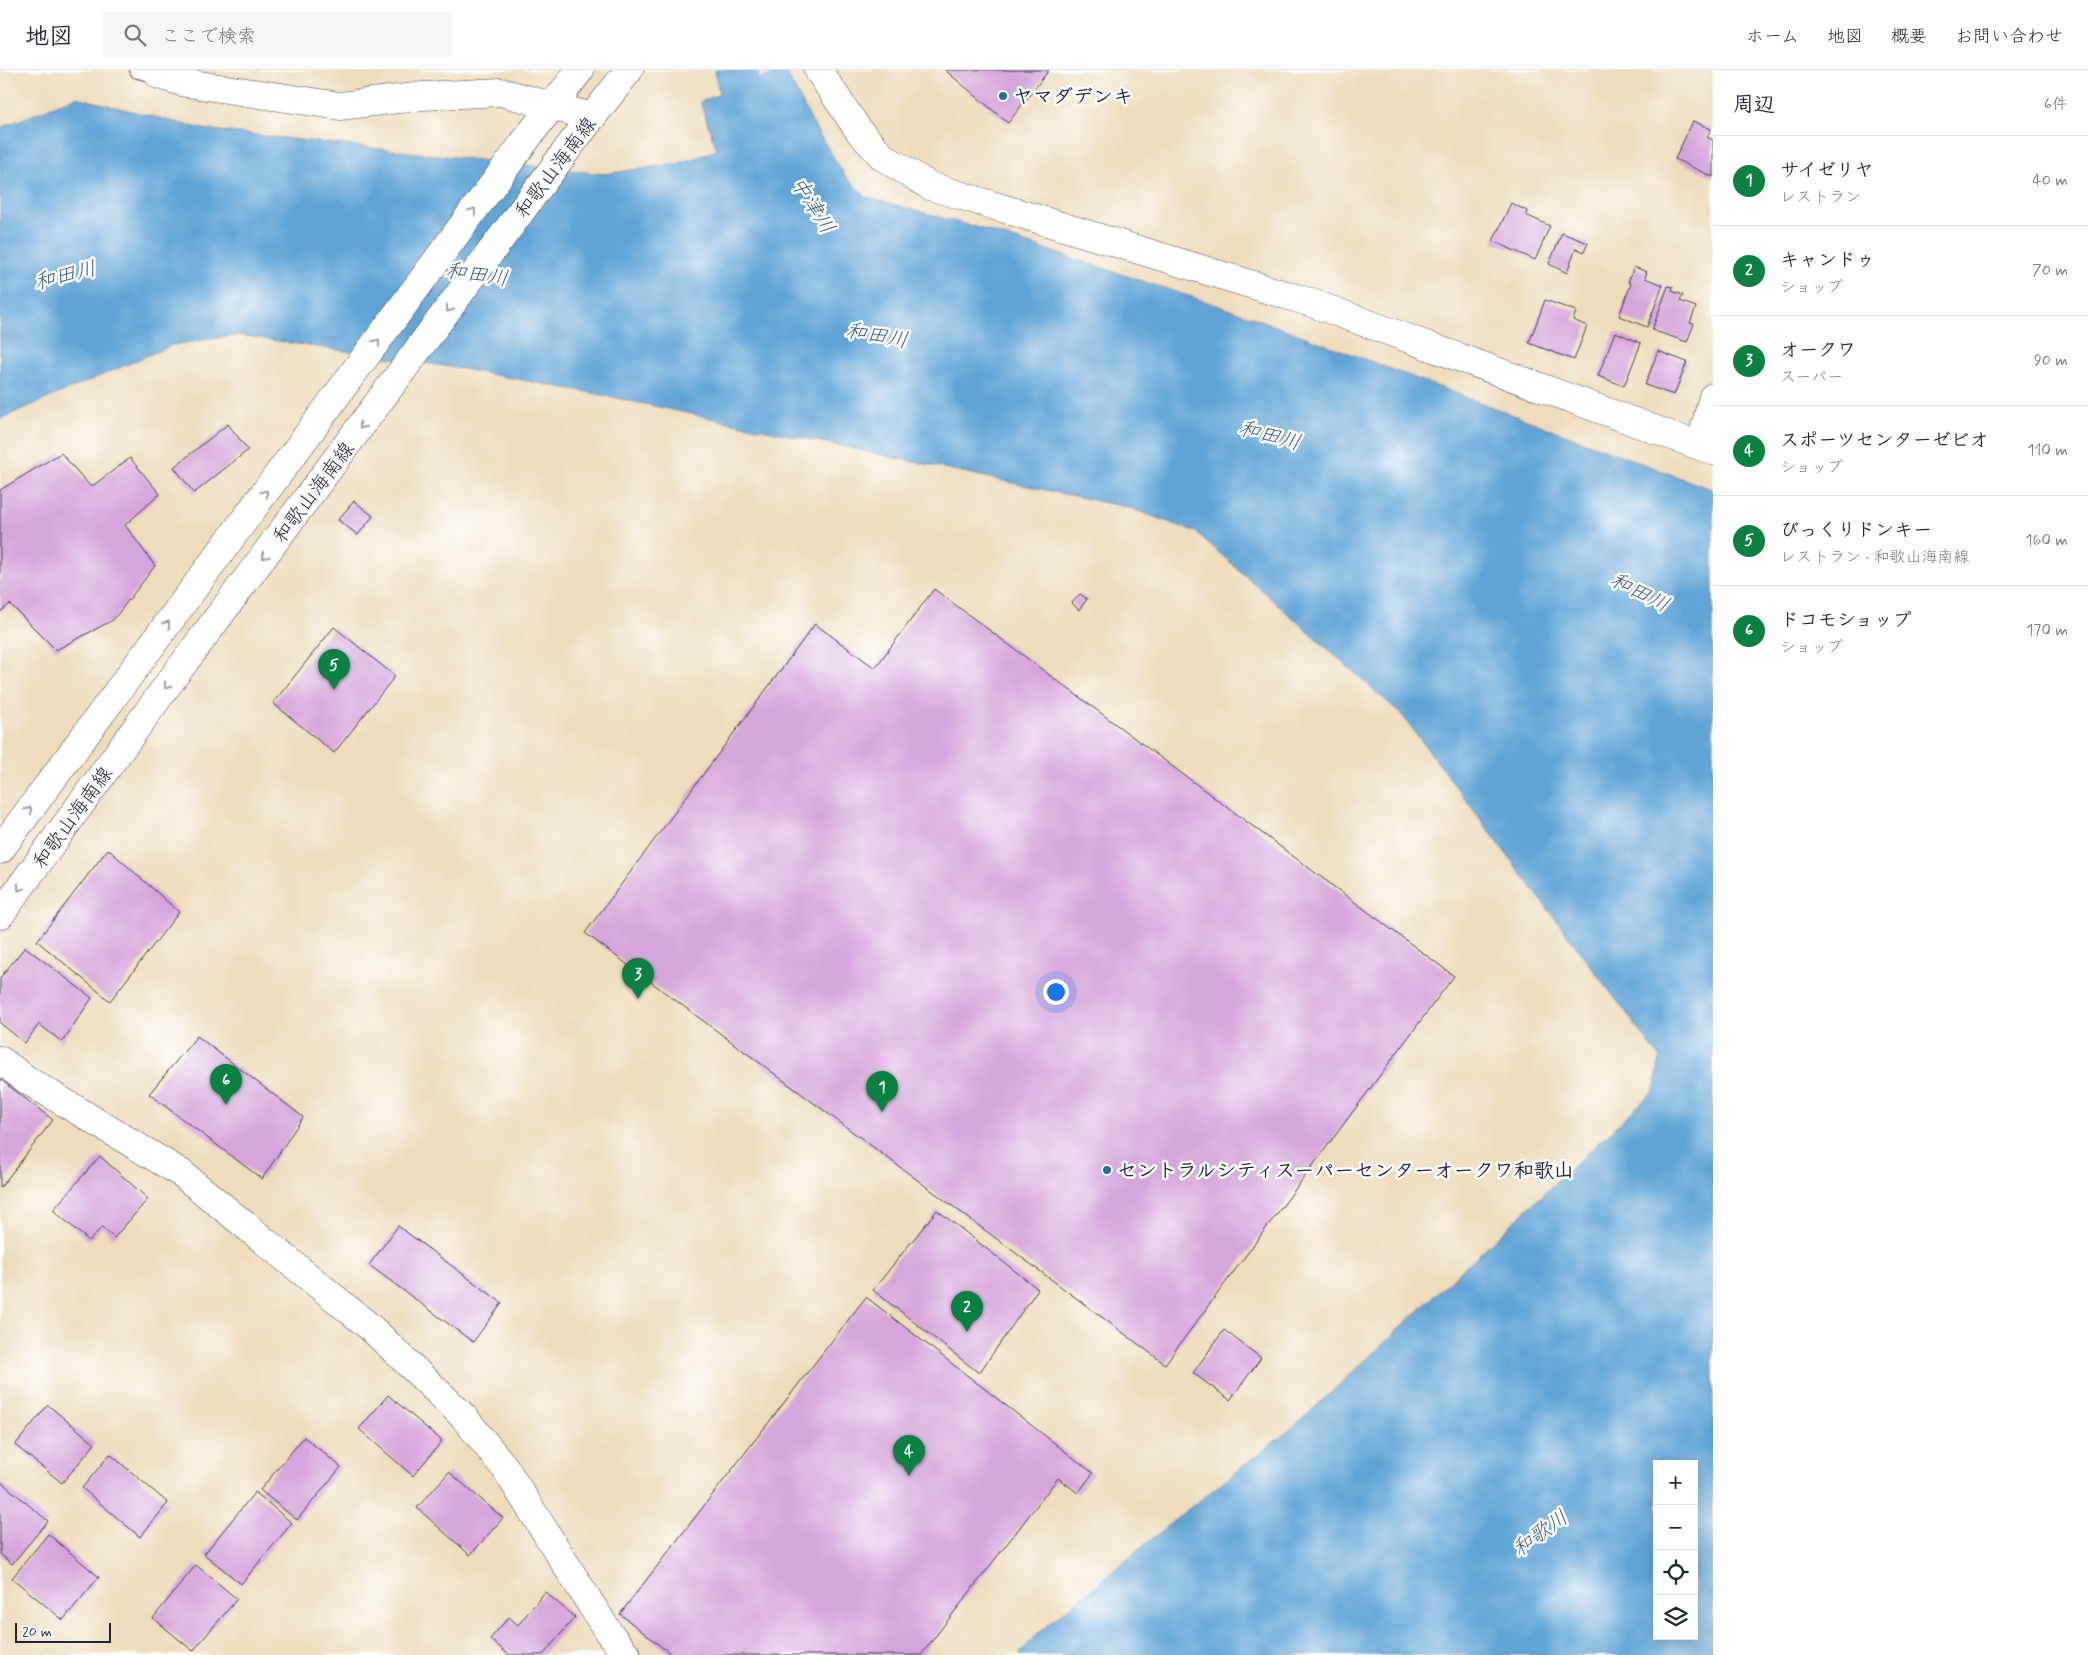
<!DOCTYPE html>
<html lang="ja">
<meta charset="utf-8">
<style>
body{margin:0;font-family:Mynerve,"Klee One",sans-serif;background:#f6f6f7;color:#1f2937}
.controls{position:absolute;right:15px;bottom:15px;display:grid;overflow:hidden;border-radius:0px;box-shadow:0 2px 12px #0003}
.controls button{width:45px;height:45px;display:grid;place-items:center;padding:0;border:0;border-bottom:1px solid #e0e1e3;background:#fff;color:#1f2937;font:25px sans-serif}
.scale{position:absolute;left:15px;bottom:12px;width:96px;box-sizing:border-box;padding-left:5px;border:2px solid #22223b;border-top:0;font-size:14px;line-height:18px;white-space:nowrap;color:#22223b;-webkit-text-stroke:4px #fff;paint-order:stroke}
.you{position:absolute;left:1055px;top:921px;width:18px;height:18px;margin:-12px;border:4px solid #fff;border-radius:50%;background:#1a73e8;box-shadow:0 0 0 8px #1a73e833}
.badge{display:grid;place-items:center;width:32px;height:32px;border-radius:50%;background:#0b8043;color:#fff;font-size:16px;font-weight:700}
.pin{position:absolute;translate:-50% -41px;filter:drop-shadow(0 1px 2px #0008)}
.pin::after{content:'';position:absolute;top:26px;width:18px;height:15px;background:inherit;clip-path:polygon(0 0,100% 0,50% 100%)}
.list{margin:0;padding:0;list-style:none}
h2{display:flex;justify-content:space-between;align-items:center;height:65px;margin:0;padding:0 20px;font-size:21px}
h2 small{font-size:16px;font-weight:400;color:#747a83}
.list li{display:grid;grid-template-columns:32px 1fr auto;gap:15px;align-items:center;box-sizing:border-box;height:90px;padding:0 20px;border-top:1px solid #e0e1e3}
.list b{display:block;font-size:19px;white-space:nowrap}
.list p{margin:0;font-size:16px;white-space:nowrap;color:#747a83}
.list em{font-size:16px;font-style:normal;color:#747a83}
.icon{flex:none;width:28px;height:28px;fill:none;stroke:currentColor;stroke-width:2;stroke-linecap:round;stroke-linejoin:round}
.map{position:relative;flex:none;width:1713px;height:1585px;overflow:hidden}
header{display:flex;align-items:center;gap:30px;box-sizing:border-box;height:70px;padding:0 25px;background:#fff;border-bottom:1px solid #e0e1e3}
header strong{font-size:24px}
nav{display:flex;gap:28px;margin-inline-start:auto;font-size:18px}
.search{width:350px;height:45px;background:#f6f6f7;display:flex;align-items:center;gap:12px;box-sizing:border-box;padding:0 18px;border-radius:0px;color:#747a83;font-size:19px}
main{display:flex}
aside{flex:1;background:#fff}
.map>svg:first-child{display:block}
.water{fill:#61a4d5;stroke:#426388;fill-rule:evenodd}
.building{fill:#d5a6db}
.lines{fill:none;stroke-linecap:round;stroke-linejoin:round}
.lane-casing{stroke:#413e4e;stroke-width:18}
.street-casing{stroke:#413e4e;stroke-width:29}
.secondary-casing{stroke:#413e4e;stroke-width:29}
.lane{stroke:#fff;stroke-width:16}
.street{stroke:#fff;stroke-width:28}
.secondary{stroke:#fff;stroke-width:28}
.oneway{stroke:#9c9ca7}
.poi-dot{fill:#1f6fb2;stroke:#fff;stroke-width:2}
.labels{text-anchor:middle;stroke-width:5;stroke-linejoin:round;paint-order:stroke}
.poi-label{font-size:20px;font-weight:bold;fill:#22223b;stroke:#fff;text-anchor:start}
.street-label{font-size:20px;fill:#22223b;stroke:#fff}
.water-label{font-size:21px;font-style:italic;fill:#3e5c80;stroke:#fff}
</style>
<header>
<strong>地図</strong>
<div class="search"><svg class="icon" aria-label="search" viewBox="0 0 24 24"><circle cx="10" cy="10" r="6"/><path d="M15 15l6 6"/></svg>ここで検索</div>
<nav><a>ホーム</a><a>地図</a><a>概要</a><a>お問い合わせ</a></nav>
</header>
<main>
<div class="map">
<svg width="1713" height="1585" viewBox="0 0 1713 1585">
<rect width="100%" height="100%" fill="#fff"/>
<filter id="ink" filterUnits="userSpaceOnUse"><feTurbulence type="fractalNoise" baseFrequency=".02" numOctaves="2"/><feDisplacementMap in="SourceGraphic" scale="10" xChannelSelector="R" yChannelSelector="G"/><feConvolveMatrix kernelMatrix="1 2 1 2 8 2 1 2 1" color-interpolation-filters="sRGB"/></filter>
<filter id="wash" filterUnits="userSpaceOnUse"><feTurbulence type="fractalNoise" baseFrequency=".0096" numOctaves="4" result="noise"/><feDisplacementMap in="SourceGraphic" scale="20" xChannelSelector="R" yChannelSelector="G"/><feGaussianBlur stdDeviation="1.12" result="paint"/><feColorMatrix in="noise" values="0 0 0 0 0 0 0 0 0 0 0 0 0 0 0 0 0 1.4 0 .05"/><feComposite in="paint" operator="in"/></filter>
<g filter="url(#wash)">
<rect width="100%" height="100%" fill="#eedcba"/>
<path class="water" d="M715 0H757L760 9 785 0 813 54 845 106 866 127 979 158 1247 245 1713 420V1585H1019L1039 1562 1181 1445 1296 1355 1654 1021 1660 988 1402 645 1196 462 1130 438 598 324 457 298 238 265 172 275 0 349V58L76 27 203 59 604 104 680 93 717 80 700 32 719 24ZM1657 1394H1694V1566H1657Z"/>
<g id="blocks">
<path class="building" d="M945 0H1049L1008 53Z
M1693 51 1711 59 1707 67 1713 70V107L1675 89Z
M1511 133 1527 141 1526 145 1550 156 1535 190 1493 171Z
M1562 163 1588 173 1584 182 1576 178 1567 203 1549 194Z
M1634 197 1647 202 1645 208 1663 215 1647 257 1619 246 1631 214 1628 212Z
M1668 216 1673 217 1672 221 1683 225 1680 231 1696 237 1690 253 1694 254 1687 272 1652 260Z
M1545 230 1576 241 1573 250 1587 256 1574 290 1529 273Z
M1615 262 1641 273 1624 316 1598 306Z
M1658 281 1687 292 1674 325 1645 315Z
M228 354 248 380 194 423 174 397Z
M61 383 91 417 130 388 160 424 125 455 155 496 113 550 56 580 10 534 0 542V420Z
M354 431 373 446 358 465 338 450Z
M934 519 1454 906 1165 1294 585 863 815 554 875 598Z
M1080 524 1087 529 1079 540 1072 533Z
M334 557 395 606 334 683 273 633Z
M108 779 179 842 110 931 37 871Z
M25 877 92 928 62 972 39 954 25 973 0 953V908Z
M197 966 303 1047 262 1109 149 1024Z
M0 1009 53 1050 0 1118Z
M100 1086 148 1129 114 1168 102 1157 89 1171 53 1140Z
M937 1140 1038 1219 979 1303 873 1220Z
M398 1156 502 1233 473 1272 369 1195Z
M866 1227 1093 1403 1078 1423 1058 1408 921 1585H672L620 1544Z
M1224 1260 1261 1288 1230 1330 1193 1303Z
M388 1325 442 1371 413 1406 359 1359Z
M48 1335 95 1374 62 1413 15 1375Z
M304 1367 341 1397 297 1450 260 1420Z
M110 1384 168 1433 140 1467 82 1418Z
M449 1402 503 1448 470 1485 417 1438Z
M0 1411 48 1451 12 1494 0 1484Z
M255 1422 292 1453 241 1514 204 1484Z
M48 1464 99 1507 63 1550 12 1508Z
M196 1495 237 1529 193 1581 153 1548Z
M545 1522 575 1547 543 1585H509L490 1569 509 1547 518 1555Z"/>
</g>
</g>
<g filter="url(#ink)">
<use href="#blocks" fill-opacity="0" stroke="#413e4e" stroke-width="1"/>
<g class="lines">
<defs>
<path id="lane" d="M138 0 159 5"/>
<path id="street" d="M158 0 159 5 186 13 340 36 423 26 501 22 592 47
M818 0 859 61 883 87 930 116 1312 233 1713 381
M1700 376 1713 327
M0 990 27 1010 181 1103 370 1257 463 1346 505 1398 609 1563 627 1585"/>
<path id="secondary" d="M0 780 531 63 580 0
M0 845 169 613 572 73 629 0"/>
</defs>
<use href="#lane" class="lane-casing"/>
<use href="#street" class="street-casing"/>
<use href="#secondary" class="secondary-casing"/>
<use href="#lane" class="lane"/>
<use href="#street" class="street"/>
<use href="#secondary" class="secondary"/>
</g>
<defs><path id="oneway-chevron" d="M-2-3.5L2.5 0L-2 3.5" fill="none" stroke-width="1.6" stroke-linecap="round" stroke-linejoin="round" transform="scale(1.25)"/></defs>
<g class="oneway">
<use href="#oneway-chevron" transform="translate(473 141) rotate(-54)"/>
<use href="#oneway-chevron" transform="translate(449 239) rotate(126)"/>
<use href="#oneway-chevron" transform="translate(377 272) rotate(-54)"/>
<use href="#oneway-chevron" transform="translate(362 356) rotate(127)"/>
<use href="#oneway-chevron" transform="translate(265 423) rotate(-53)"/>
<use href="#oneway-chevron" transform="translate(265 486) rotate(127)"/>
<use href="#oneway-chevron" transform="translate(167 554) rotate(-53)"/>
<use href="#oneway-chevron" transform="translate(167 616) rotate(126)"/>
<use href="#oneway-chevron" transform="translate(29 740) rotate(-54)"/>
<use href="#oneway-chevron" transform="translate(20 818) rotate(126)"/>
</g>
</g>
<g class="poi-dot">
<circle cx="1003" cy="26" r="5"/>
<circle cx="1107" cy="1100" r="5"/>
</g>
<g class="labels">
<g class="poi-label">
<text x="1013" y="33">ヤマダデンキ</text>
<text x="1117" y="1107">セントラルシティスーパーセンターオークワ和歌山</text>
</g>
<g class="street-label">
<text transform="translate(555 97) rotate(-53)" y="7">和歌山海南線</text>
<text transform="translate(313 422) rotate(-53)" y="7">和歌山海南線</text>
<text transform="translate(72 747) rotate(-54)" y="7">和歌山海南線</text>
</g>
<g class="water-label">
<text transform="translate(813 135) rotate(58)" y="7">中津川</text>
<text transform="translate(477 204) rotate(8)" y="7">和田川</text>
<text transform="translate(65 205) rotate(-14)" y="7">和田川</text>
<text transform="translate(877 265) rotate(10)" y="7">和田川</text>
<text transform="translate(1270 365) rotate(15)" y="7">和田川</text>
<text transform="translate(1640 522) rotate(27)" y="7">和田川</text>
<text transform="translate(1540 1463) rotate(-36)" y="7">和歌川</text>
</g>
</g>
</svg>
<div class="controls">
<button>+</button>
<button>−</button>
<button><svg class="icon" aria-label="locate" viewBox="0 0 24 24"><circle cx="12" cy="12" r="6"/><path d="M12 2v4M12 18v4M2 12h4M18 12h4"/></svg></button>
<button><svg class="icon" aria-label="layers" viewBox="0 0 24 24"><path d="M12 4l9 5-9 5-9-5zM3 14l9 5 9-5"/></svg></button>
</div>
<div class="scale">20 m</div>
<div class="you"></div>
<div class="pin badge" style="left:882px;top:1042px">1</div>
<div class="pin badge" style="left:967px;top:1262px">2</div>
<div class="pin badge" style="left:638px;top:929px">3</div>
<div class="pin badge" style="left:909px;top:1406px">4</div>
<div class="pin badge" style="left:334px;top:620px">5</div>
<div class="pin badge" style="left:226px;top:1035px">6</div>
</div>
<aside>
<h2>周辺<small>6件</small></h2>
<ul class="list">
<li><span class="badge">1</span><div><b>サイゼリヤ</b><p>レストラン</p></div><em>40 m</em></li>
<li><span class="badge">2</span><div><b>キャンドゥ</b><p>ショップ</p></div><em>70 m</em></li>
<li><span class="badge">3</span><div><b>オークワ</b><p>スーパー</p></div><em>90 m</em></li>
<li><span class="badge">4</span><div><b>スポーツセンターゼビオ</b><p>ショップ</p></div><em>110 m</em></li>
<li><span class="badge">5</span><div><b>びっくりドンキー</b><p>レストラン · 和歌山海南線</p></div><em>160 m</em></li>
<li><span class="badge">6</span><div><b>ドコモショップ</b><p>ショップ</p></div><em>170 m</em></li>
</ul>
</aside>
</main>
